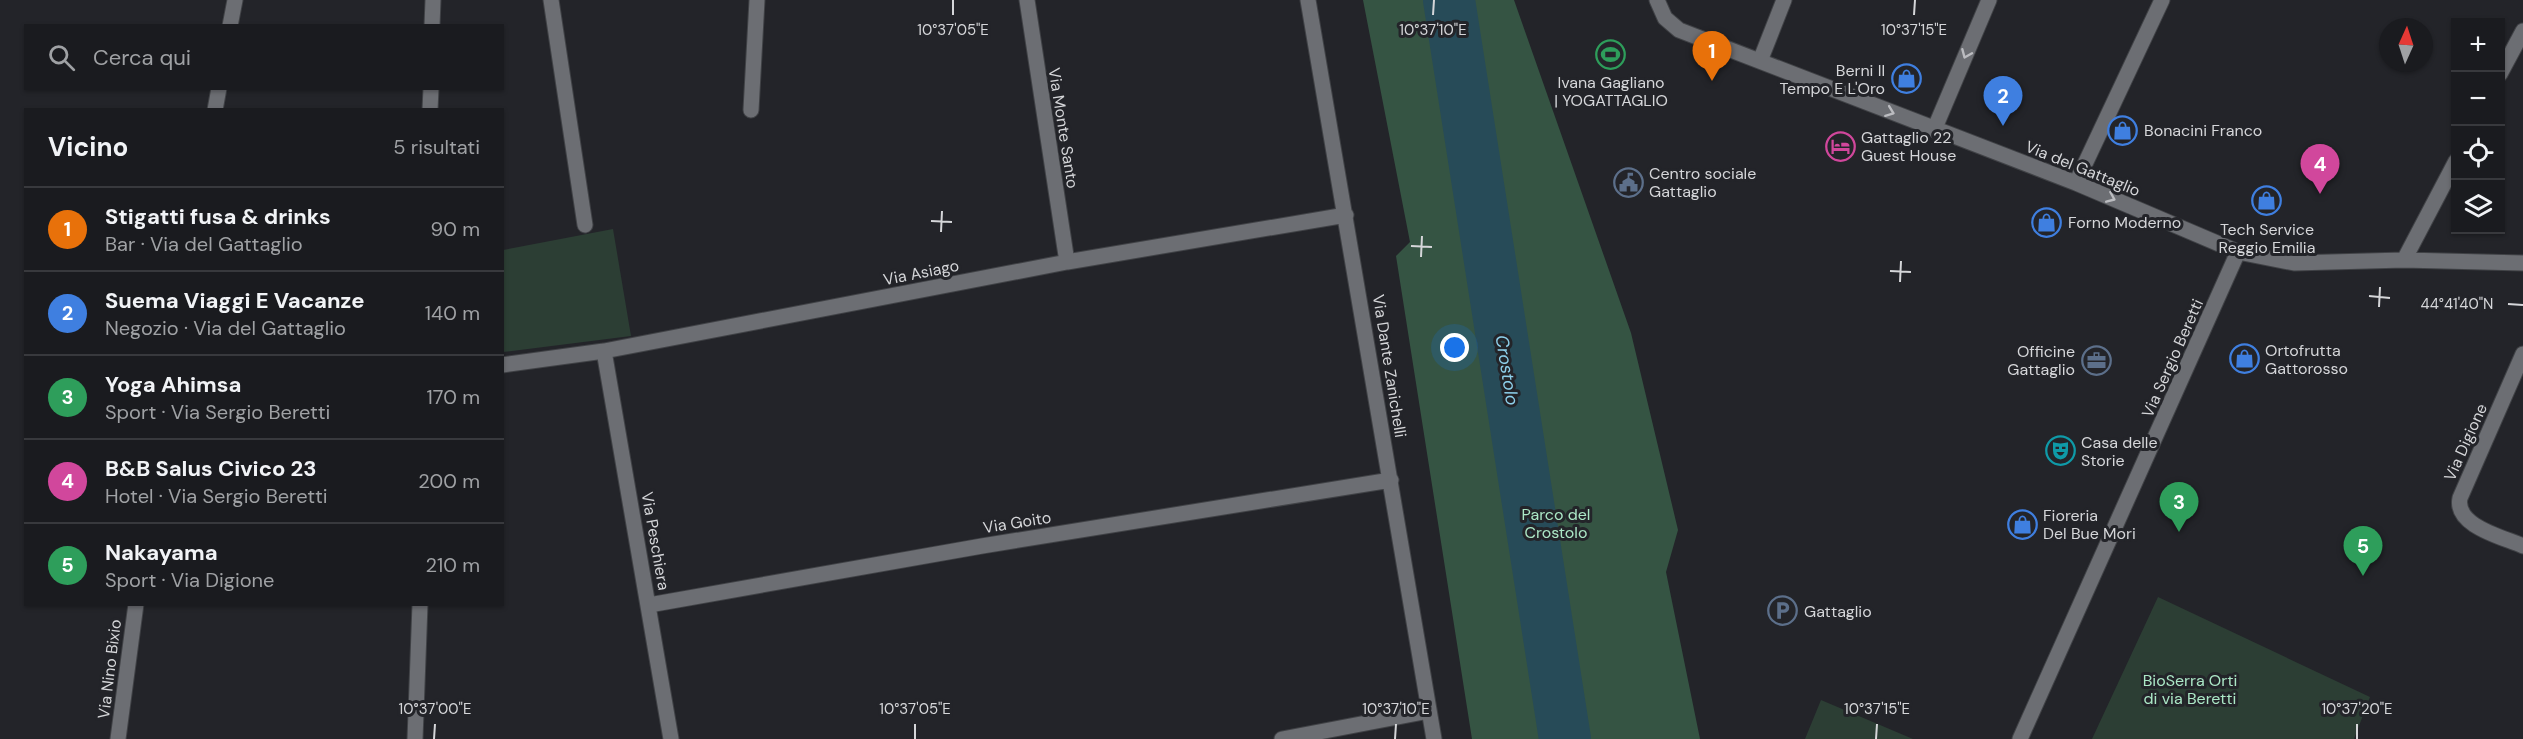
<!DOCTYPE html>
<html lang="it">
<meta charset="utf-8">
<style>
body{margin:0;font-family:"DM Sans",sans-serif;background:#232428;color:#f1f3f6}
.controls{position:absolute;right:18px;top:18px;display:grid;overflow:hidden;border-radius:0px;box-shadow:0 2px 4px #0004}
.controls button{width:54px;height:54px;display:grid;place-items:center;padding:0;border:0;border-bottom:2px solid #38393d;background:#1a1b1f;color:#f1f3f6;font:30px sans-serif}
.compass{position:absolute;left:2379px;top:18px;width:54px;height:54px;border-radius:50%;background:#1a1b1f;box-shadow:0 2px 4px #0004;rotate:3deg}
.you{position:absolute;left:1455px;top:348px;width:21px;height:21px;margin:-15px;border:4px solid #fff;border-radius:50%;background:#1a73e8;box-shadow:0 0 0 9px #1a73e833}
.badge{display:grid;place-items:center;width:39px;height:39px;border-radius:50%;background:#2563eb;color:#fff;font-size:20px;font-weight:700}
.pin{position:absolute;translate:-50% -50px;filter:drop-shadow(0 2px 3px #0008)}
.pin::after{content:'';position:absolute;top:32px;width:21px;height:18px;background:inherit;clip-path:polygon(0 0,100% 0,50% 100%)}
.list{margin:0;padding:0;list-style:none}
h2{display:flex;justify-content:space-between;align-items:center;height:78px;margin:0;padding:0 24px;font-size:26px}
h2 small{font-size:20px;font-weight:400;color:#9fa1a4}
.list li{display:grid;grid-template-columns:39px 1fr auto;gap:18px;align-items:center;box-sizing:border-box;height:84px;padding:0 24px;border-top:2px solid #38393d}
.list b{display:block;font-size:22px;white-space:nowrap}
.list p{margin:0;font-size:20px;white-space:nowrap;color:#9fa1a4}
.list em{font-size:20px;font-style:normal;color:#9fa1a4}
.icon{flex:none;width:33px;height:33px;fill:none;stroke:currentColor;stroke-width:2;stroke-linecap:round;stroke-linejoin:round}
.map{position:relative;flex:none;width:2523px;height:739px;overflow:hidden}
.search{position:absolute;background:#1a1b1f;box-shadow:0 2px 4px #0004;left:24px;top:24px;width:480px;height:66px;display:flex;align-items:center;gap:15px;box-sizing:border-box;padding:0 21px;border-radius:0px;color:#9fa1a4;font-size:22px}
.panel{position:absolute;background:#1a1b1f;box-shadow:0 2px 4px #0004;left:24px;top:108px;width:480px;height:498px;border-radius:0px}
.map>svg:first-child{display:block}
.green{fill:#2c3e34}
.forest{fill:#355443}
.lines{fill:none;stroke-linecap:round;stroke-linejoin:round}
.river{stroke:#274b58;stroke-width:52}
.minor-casing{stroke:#404246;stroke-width:17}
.minor{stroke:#6c6e73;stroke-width:15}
.oneway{stroke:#bbbcc0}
.ticks{fill:none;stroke:#d5d6d9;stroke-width:2}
.labels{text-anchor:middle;stroke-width:6;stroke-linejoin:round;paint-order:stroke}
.poi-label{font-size:16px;fill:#d5d6d9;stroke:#232429;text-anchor:start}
.street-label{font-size:16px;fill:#d5d6d9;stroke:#232429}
.park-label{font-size:16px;fill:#abe7c6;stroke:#232429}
.water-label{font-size:18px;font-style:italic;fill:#8dcfea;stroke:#232429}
.ticks-label{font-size:15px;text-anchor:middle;fill:#d5d6d9;stroke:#232429;stroke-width:6;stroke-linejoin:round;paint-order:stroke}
</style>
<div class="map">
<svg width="2523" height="739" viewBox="0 0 2523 739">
<rect width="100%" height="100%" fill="#232429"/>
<path class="green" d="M613 229 631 336 503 352V250Z
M2158 597 2370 697 2354 739H2092Z
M1821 700 1913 739H1805Z"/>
<path class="forest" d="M1363 0H1514L1631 333 1678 530 1666 572 1700 739H1472L1396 256 1410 242Z"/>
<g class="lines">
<path class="river" d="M1449 0 1565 739"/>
<defs>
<path id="minor" d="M551 0 585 225
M1027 0 1067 262
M1308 0 1434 739
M1657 0 1665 18 1679 30 2076 183 2238 252
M230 26 235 0
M432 26 433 0
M1760 61 1784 0
M2500 74 2523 31
M215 110 219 88
M430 110 431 88
M751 110 757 0
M1934 130 1989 0
M2076 183 2162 0
M2404 260 2456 161
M604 351 671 739
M2523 354 2460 498C2454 526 2503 537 2523 546
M502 365 604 351 1067 262 1346 215
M649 605 982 546 1391 480
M118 739 136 604
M415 739 420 604
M1282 739 1429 711
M2020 739 2238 252 2294 263 2404 260 2523 263"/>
</defs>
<use href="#minor" class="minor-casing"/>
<use href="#minor" class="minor"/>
</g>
<defs><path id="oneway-chevron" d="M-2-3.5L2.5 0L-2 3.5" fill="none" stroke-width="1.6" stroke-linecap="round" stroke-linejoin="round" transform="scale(1.5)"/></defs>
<g class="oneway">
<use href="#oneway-chevron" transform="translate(1966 54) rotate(113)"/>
<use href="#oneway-chevron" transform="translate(1890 112) rotate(21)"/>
<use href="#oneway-chevron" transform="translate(2111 198) rotate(23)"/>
</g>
<path class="ticks" d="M953 15V0M1433 15 1434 0M1914 15 1915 0M931 221 952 222M941 232 942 211M1411 246 1432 247M1421 257 1422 236M1890 271 1911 272M1900 282 1901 261M2369 296 2390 298M2508 304 2523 305M2379 307 2380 287M434 739 435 724M915 739V724M1395 739 1396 724M1876 739 1877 724M2357 739V724"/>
<defs>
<symbol id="stadium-ring" viewBox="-11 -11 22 22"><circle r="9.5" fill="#232429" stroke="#2e9e5b" stroke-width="1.5"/><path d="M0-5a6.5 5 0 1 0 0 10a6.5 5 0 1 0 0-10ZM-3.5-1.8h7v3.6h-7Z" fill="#2e9e5b"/></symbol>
<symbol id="shop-ring" viewBox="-11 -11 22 22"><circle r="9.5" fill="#232429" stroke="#3f7fe0" stroke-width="1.5"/><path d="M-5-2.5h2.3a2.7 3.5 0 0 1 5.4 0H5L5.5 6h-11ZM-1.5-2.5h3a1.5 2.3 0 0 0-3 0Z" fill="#3f7fe0"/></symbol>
<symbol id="hotel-ring" viewBox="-11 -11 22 22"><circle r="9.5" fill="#232429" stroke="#d1479c" stroke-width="1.5"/><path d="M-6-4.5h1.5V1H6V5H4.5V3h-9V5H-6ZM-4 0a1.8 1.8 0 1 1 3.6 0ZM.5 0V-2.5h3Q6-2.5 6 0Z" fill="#d1479c"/></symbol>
<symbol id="civic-ring" viewBox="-11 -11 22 22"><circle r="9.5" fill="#232429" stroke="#5c6f8a" stroke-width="1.5"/><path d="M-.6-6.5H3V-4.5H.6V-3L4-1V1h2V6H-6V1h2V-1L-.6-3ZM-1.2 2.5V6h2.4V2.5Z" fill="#5c6f8a"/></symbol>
<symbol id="office-ring" viewBox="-11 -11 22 22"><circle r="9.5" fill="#232429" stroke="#5c6f8a" stroke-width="1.5"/><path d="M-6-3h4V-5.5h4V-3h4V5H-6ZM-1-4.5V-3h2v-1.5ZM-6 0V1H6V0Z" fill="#5c6f8a"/></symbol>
<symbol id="theatre-ring" viewBox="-11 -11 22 22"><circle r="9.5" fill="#232429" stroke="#0f9aa8" stroke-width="1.5"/><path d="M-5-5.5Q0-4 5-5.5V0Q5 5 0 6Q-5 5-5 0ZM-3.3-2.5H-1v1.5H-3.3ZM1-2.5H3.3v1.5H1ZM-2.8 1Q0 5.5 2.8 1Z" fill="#0f9aa8"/></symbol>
<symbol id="parking-ring" viewBox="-11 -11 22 22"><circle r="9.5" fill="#232429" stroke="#5c6f8a" stroke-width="1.5"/><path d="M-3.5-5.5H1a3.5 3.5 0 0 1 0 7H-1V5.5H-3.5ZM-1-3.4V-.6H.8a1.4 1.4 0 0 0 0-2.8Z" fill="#5c6f8a"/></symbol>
</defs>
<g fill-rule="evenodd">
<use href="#stadium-ring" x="1594" y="38" width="33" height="33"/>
<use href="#shop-ring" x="1890" y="62" width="33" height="33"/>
<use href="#shop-ring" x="2106" y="114" width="33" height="33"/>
<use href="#hotel-ring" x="1824" y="130" width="33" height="33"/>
<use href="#civic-ring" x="1612" y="166" width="33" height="33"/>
<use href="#shop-ring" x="2250" y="184" width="33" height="33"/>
<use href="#shop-ring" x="2030" y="206" width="33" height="33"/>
<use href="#shop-ring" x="2228" y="342" width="33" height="33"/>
<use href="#office-ring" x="2080" y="344" width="33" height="33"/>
<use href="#theatre-ring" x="2044" y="434" width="33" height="33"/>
<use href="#shop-ring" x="2006" y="508" width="33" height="33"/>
<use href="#parking-ring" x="1766" y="594" width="33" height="33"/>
</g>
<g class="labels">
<g class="poi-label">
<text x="1885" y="76" text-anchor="end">Berni Il<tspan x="1885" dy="18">Tempo E L'Oro</tspan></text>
<text x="1611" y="88" text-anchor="middle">Ivana Gagliano<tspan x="1611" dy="18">| YOGATTAGLIO</tspan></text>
<text x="2144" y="136">Bonacini Franco</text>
<text x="1861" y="143">Gattaglio 22<tspan x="1861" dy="18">Guest House</tspan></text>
<text x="1649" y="179">Centro sociale<tspan x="1649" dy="18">Gattaglio</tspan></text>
<text x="2068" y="228">Forno Moderno</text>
<text x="2267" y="235" text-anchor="middle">Tech Service<tspan x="2267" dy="18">Reggio Emilia</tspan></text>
<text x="2265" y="356">Ortofrutta<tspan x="2265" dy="18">Gattorosso</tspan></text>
<text x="2075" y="357" text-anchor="end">Officine<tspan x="2075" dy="18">Gattaglio</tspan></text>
<text x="2081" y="448">Casa delle<tspan x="2081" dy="18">Storie</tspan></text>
<text x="2043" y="521">Fioreria<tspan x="2043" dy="18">Del Bue Mori</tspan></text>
<text x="1804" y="617">Gattaglio</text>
</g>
<g class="street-label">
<text transform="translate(1064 128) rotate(81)" y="6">Via Monte Santo</text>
<text transform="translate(2083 168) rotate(22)" y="6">Via del Gattaglio</text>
<text transform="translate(921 272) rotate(-11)" y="6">Via Asiago</text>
<text transform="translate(2172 358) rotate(-66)" y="6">Via Sergio Beretti</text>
<text transform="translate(1390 366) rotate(81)" y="6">Via Dante Zanichelli</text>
<text transform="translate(2465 442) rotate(-66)" y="6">Via Digione</text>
<text transform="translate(1017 522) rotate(-9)" y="6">Via Goito</text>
<text transform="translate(656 541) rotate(80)" y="6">Via Peschiera</text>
<text transform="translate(109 669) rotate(-83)" y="6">Via Nino Bixio</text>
</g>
<g class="park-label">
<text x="1556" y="520">Parco del<tspan x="1556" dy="18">Crostolo</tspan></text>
<text x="2190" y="686">BioSerra Orti<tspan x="2190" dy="18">di via Beretti</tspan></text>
</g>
<g class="water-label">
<text transform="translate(1507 370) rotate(81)" y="6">Crostolo</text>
</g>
</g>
<g class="ticks-label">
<text x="953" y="35">10°37'05"E</text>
<text x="1433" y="35">10°37'10"E</text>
<text x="1914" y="35">10°37'15"E</text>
<text x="2457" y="309">44°41'40"N</text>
<text x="435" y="714">10°37'00"E</text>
<text x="915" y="714">10°37'05"E</text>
<text x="1396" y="714">10°37'10"E</text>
<text x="1877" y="714">10°37'15"E</text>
<text x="2357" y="714">10°37'20"E</text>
</g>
</svg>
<div class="controls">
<button>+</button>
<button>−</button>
<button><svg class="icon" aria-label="locate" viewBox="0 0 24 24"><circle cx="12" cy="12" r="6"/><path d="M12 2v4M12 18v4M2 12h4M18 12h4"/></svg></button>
<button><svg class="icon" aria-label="layers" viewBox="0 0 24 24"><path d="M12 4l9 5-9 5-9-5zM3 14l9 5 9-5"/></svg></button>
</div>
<svg class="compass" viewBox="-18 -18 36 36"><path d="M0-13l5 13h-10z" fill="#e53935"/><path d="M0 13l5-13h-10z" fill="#9fa1a4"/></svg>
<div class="you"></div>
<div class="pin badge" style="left:1712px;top:81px;background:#e8710a">1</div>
<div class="pin badge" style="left:2003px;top:126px;background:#3f7fe0">2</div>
<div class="pin badge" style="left:2179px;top:532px;background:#2e9e5b">3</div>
<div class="pin badge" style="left:2320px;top:194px;background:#d1479c">4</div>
<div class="pin badge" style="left:2363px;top:576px;background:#2e9e5b">5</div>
<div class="search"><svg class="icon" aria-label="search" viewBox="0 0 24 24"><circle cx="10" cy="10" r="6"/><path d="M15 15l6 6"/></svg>Cerca qui</div>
<section class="panel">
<h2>Vicino<small>5 risultati</small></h2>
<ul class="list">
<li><span class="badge" style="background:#e8710a">1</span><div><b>Stigatti fusa &amp; drinks</b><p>Bar · Via del Gattaglio</p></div><em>90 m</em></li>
<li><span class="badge" style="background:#3f7fe0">2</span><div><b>Suema Viaggi E Vacanze</b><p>Negozio · Via del Gattaglio</p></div><em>140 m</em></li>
<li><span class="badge" style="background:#2e9e5b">3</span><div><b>Yoga Ahimsa</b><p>Sport · Via Sergio Beretti</p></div><em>170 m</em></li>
<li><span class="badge" style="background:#d1479c">4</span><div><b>B&amp;B Salus Civico 23</b><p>Hotel · Via Sergio Beretti</p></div><em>200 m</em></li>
<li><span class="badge" style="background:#2e9e5b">5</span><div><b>Nakayama</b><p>Sport · Via Digione</p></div><em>210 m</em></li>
</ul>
</section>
</div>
